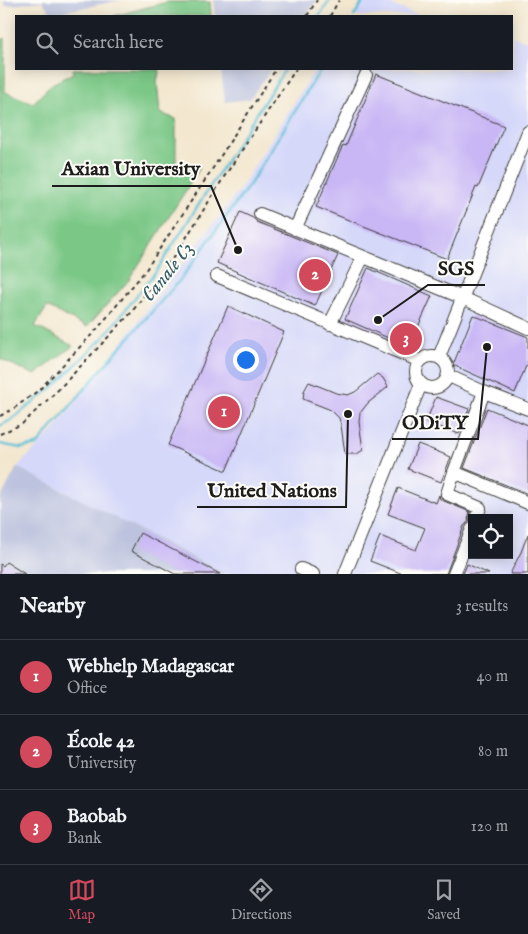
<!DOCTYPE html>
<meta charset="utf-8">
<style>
body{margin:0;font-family:"IM FELL English",serif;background:#242831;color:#f1f3f6}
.controls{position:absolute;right:15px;bottom:15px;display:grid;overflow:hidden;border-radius:0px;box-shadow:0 2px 12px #0003}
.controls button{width:45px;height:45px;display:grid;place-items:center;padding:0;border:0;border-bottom:1px solid #363941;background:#171b24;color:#f1f3f6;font:25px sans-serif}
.you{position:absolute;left:245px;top:359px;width:18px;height:18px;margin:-12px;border:4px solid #fff;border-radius:50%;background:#1a73e8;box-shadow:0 0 0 8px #1a73e833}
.badge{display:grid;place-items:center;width:32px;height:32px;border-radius:50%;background:#d1495b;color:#fff;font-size:16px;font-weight:700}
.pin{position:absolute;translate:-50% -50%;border:2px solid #fff;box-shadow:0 1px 5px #0006}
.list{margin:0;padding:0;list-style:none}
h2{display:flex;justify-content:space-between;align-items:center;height:65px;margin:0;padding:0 20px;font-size:21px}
h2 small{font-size:16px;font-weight:400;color:#9ea1a6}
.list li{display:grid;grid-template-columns:32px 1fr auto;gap:15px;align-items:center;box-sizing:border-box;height:75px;padding:0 20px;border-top:1px solid #363941}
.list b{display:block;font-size:19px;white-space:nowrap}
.list p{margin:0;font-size:16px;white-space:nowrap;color:#9ea1a6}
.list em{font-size:16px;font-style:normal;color:#9ea1a6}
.icon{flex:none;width:28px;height:28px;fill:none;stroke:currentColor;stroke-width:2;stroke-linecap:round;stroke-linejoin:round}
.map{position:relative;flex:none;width:528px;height:574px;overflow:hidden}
.search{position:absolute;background:#171b24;box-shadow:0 2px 12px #0003;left:15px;right:15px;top:15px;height:55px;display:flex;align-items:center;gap:12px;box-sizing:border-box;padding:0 18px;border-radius:0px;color:#9ea1a6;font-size:19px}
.sheet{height:290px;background:#171b24}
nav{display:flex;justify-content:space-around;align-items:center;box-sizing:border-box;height:70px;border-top:1px solid #363941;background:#171b24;font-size:14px;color:#9ea1a6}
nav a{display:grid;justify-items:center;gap:2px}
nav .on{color:#d1495b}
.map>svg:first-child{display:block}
.built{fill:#d5d8f9;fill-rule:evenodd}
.industrial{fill:#bdc3de}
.green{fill:#7ac786;stroke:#4b7251}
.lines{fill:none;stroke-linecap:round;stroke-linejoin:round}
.stream{stroke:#58bdd6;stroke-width:2.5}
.building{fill:#c9b7f5}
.minor-casing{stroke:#3c3a37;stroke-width:14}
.path{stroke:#3c3a37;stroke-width:2;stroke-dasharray:4 4;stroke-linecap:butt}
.minor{stroke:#fff;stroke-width:12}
.labels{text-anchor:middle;stroke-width:4;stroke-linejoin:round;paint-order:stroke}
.water-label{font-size:20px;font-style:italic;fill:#345c66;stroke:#fdfcf7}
.leader{fill:none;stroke:#1c1c1c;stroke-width:2}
.callout-dot{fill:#1c1c1c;stroke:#fdfcf7;stroke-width:2}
.callout-label{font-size:20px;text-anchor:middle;font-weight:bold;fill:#1c1c1c;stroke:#fdfcf7;stroke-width:4;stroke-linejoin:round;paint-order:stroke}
</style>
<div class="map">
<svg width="528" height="574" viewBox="0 0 528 574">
<rect width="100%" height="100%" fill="#fdfcf7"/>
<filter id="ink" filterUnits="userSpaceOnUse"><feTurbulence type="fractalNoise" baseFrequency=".02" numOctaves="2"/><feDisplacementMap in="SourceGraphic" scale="10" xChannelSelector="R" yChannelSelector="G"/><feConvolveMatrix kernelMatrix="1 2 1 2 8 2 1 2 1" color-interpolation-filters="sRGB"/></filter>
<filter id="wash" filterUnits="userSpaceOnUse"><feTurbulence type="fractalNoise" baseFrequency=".0096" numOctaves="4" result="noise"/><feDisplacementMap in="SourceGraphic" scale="20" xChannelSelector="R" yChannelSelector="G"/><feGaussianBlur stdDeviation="1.12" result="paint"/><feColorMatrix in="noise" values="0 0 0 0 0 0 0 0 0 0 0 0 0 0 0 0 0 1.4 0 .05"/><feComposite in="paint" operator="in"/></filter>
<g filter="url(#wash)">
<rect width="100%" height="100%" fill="#f3e7cf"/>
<path class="built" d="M364 0H379L421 16H353Z
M512 36 528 41V574H225L17 467 54 430 240 189 315 69H512ZM472 518H509V555H472Z"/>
<path class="industrial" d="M4 0H121L52 14 42 1 5 6Z
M213 0H317L306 16H215Z
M221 69H271L250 99 225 102Z
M17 467 225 574H0V499Z"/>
<path class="green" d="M167 2H210L211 16H114Z
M5 38V92L33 103 52 84 73 73V69H160L157 81 160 113 176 119V165L200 168 129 280 87 327 47 307 35 326 73 346 35 375 0 359V41Z"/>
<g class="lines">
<path class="stream" d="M319 16 330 0
M354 16 364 0
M0 426 11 420 53 387 103 338 157 270 285 69
M0 444 21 448 37 445 112 357 180 280 250 184 321 69"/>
</g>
<g id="blocks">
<path class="building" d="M376 74 504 126 478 188 476 187 447 259 316 207 343 145 346 146Z
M240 212 253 218 257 222 338 255 315 306 217 263Z
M368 268 432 296 409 347 345 319Z
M228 306 284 332 226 471 168 445Z
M473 315 528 337V366H526L515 393 453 365Z
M377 374 383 378 388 387 368 403 360 413 359 422 363 450 357 454H345L341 425 339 418 331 410 303 399 304 391 309 382 336 393 348 395 355 392Z
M436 397 469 409 459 434 426 422Z
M487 408 528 425V494L464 468Z
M418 444 451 457 441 482 408 469Z
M398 488 436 503 439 495 440 499 444 501 470 512 468 519 469 521 464 526 446 574H403L370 561 380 536 416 550 425 528 388 514Z
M140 533 220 574H175L131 551Z
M528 534V574H510L521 552Z
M6 562 25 574H0V564L3 566Z
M467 564 489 574H463Z"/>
</g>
</g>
<g filter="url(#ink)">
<use href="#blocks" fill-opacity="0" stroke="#3c3a37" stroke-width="1"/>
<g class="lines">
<defs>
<path id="minor" d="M260 214 463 298 528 328
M295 229 366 75
M217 276 420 361
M330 324 363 257
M416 372a16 16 0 1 1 32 0a16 16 0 1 1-32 0Z
M439 357 528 132
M449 376 484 392 528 409
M454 472 528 503
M476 518 480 508 447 494 454 472 484 392
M301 569 313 574
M345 574 421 384
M454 574 472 529"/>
</defs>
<use href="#minor" class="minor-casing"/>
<path class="path" d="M307 16 317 0
M330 16 339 0
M0 416 13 409 39 390 98 328 145 271 215 165 276 69
M0 434 22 424 58 390 131 313 178 251 224 177 296 69"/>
<use href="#minor" class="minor"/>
</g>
</g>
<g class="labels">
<g class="water-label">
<text transform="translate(167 271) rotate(-51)" y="7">Canale C3</text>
</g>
</g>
<path class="leader" d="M238 250L211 186H52M378 320L428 285H485M487 347L478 439H392M348 414L346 507H197"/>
<g class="callout-dot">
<circle cx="238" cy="250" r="5"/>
<circle cx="378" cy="320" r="5"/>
<circle cx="487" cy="347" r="5"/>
<circle cx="348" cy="414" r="5"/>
</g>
<g class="callout-label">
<text x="131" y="175">Axian University</text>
<text x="456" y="275">SGS</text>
<text x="435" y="429">ODiTY</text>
<text x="272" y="497">United Nations</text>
</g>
</svg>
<div class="controls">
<button><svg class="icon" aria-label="locate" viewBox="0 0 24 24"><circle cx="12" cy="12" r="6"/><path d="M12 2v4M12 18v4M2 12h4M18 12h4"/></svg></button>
</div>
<div class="you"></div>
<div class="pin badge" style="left:224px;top:412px">1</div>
<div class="pin badge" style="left:315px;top:275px">2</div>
<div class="pin badge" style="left:406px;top:339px">3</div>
<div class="search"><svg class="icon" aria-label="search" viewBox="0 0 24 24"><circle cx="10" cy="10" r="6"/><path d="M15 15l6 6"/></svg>Search here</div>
</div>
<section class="sheet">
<h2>Nearby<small>3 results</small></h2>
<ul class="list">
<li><span class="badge">1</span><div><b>Webhelp Madagascar</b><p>Office</p></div><em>40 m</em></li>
<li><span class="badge">2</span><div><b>École 42</b><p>University</p></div><em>80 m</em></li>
<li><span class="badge">3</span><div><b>Baobab</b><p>Bank</p></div><em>120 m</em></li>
</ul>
</section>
<nav>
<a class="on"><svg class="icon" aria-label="map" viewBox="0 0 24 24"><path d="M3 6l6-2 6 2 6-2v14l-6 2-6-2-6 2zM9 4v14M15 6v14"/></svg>Map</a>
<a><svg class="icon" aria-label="directions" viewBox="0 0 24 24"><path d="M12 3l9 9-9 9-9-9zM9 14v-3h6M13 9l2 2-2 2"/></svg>Directions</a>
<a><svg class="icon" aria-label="saved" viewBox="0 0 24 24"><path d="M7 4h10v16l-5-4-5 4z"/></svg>Saved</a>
</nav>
